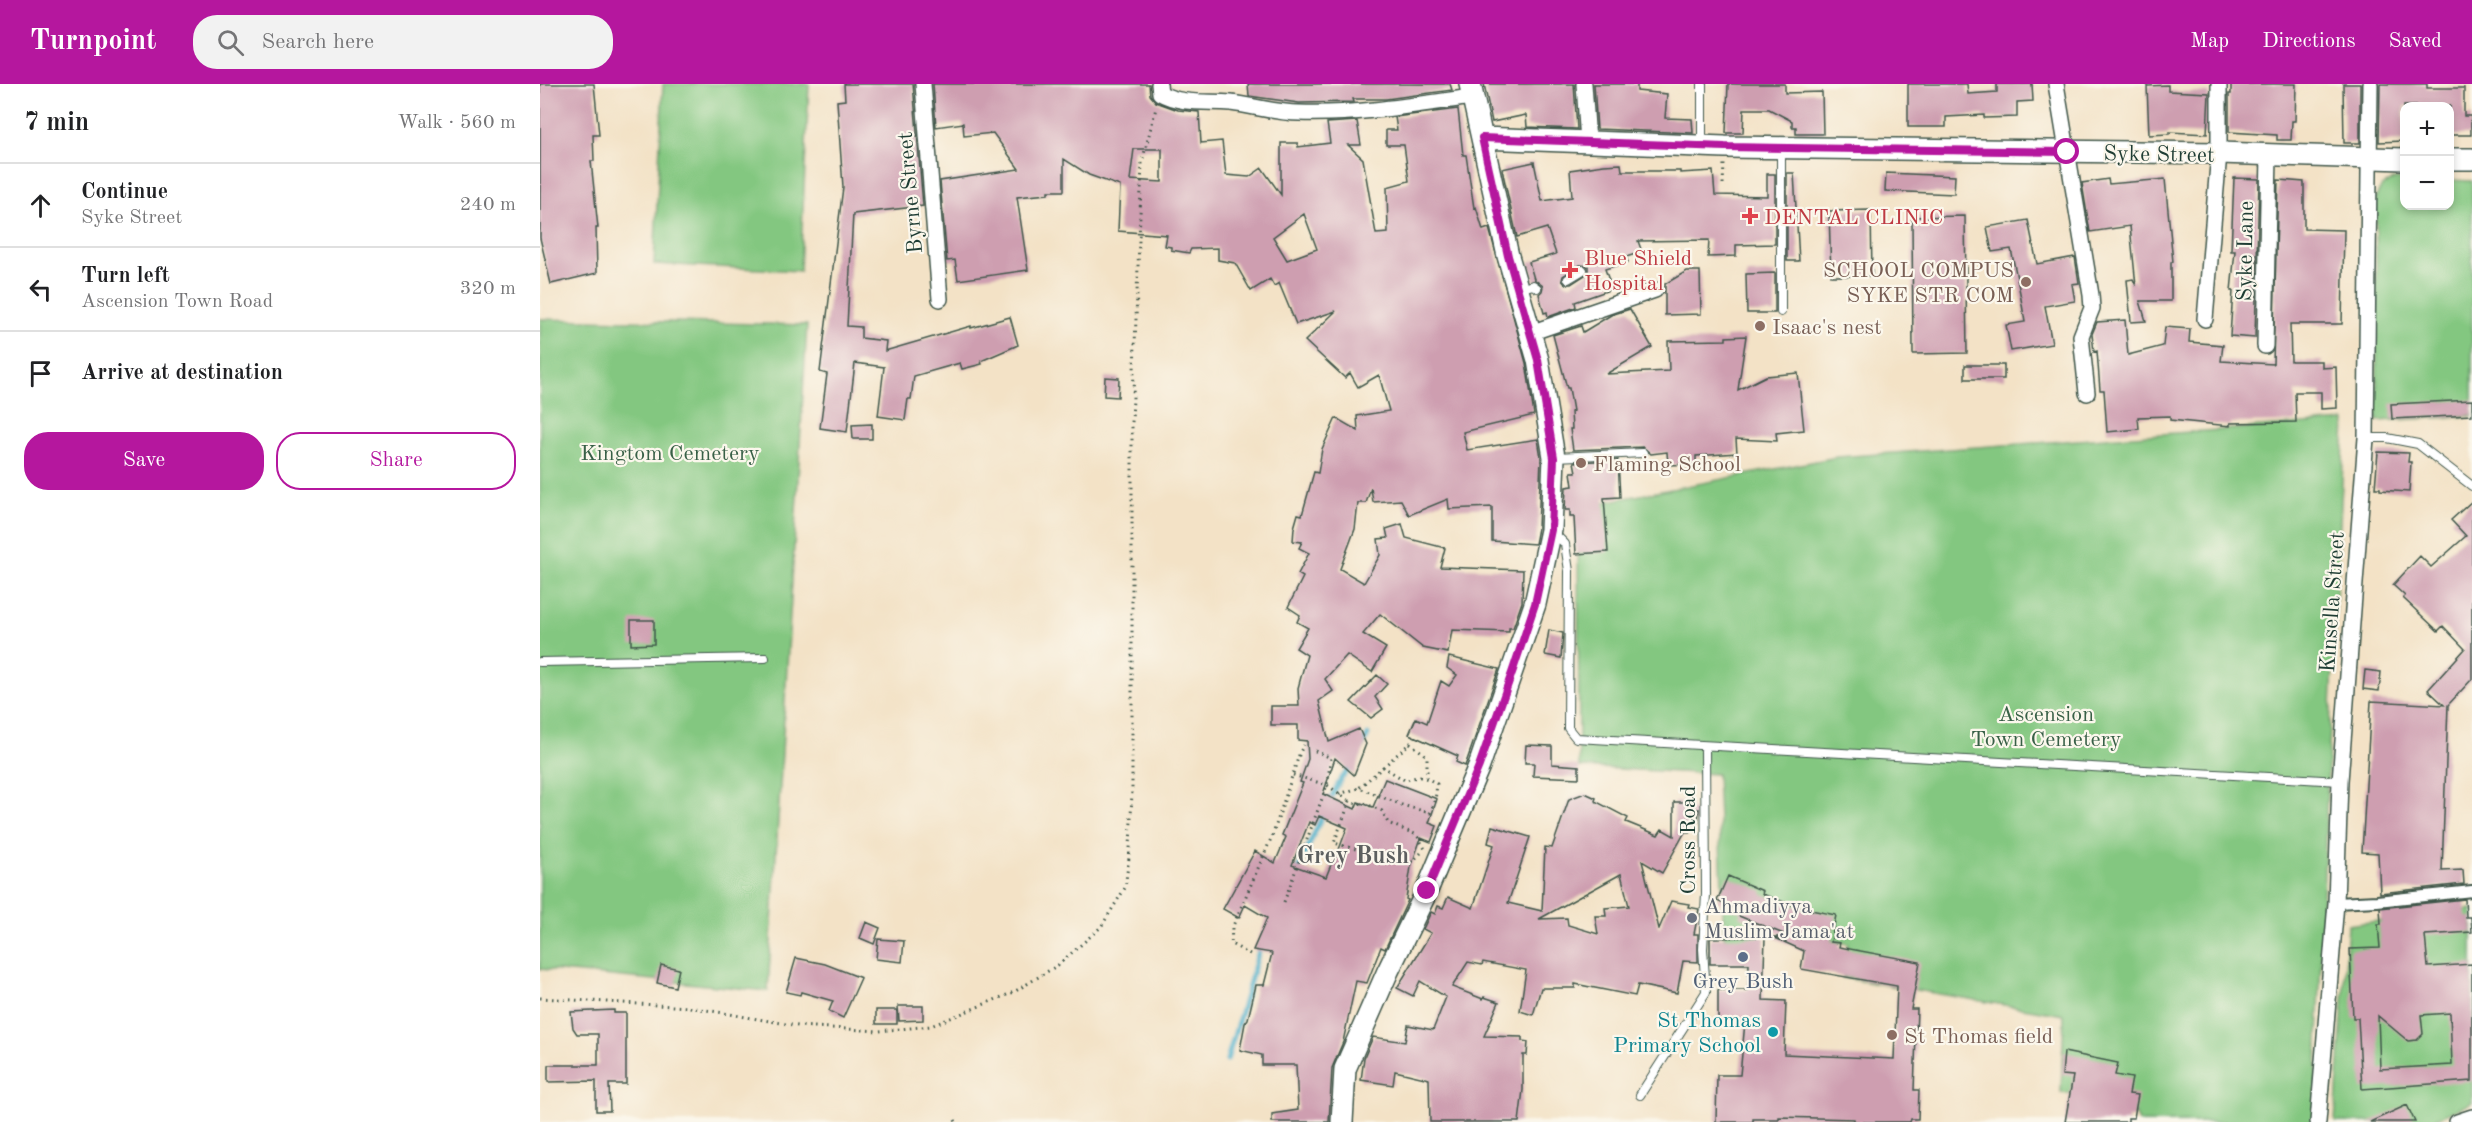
<!DOCTYPE html>
<meta charset="utf-8">
<style>
body{margin:0;font-family:"Old Standard TT",serif;background:#f2f2f2;color:#202124}
.controls{position:absolute;right:18px;top:18px;display:grid;overflow:hidden;border-radius:12px;box-shadow:0 3px 9px #0003}
.controls button{width:54px;height:54px;display:grid;place-items:center;padding:0;border:0;border-bottom:2px solid #e0e0e0;background:#fff;color:#202124;font:30px sans-serif}
.stop{position:absolute;width:18px;height:18px;margin:-14px;border:4px solid #b5179e;border-radius:50%;background:#fff}
.stop.end{background:#b5179e;border-color:#fff;box-shadow:0 2px 6px #0008}
.list{margin:0;padding:0;list-style:none}
h2{display:flex;justify-content:space-between;align-items:center;height:78px;margin:0;padding:0 24px;font-size:26px}
h2 small{font-size:20px;font-weight:400;color:#757577}
.list li{display:grid;grid-template-columns:39px 1fr auto;gap:18px;align-items:center;box-sizing:border-box;height:84px;padding:0 24px;border-top:2px solid #e0e0e0}
.list b{display:block;font-size:22px;white-space:nowrap}
.list p{margin:0;font-size:20px;white-space:nowrap;color:#757577}
.list em{font-size:20px;font-style:normal;color:#757577}
.actions{display:flex;gap:12px;padding:18px 24px}
.actions a{flex:1;padding:14px 0;border:2px solid #b5179e;border-radius:24px;text-align:center;font-size:21px;color:#b5179e}
.actions .main{background:#b5179e;color:#fff}
.icon{flex:none;width:33px;height:33px;fill:none;stroke:currentColor;stroke-width:2;stroke-linecap:round;stroke-linejoin:round}
.map{position:relative;flex:none;width:1932px;height:1038px;overflow:hidden}
header{display:flex;align-items:center;gap:36px;box-sizing:border-box;height:84px;padding:0 30px;background:#b5179e;color:#fff}
header strong{font-size:28px}
nav{display:flex;gap:33px;margin-inline-start:auto;font-size:21px}
.search{width:420px;height:54px;background:#f2f2f2;display:flex;align-items:center;gap:15px;box-sizing:border-box;padding:0 21px;border-radius:24px;color:#757577;font-size:22px}
main{display:flex}
aside{flex:1;background:#fff}
.map>svg:first-child{display:block}
.green{fill:#83c780;stroke:#51825a;stroke-width:1.5}
.lines{fill:none;stroke-linecap:round;stroke-linejoin:round}
.stream{stroke:#4aaec9;stroke-width:5}
.building{fill:#ce9eb0;fill-rule:evenodd}
.service-casing{stroke:#3f564a;stroke-width:10}
.pedestrian-casing{stroke:#3f564a;stroke-width:14}
.minor-casing{stroke:#3f564a;stroke-width:18}
.secondary-casing{stroke:#3f564a;stroke-width:24}
.path{stroke:#3f564a;stroke-width:3;stroke-dasharray:1.5 4.5;stroke-linecap:butt}
.service{stroke:#fff;stroke-width:8}
.pedestrian{stroke:#fff;stroke-width:10}
.minor{stroke:#fff;stroke-width:15}
.secondary{stroke:#fff;stroke-width:21}
.route{stroke:#b5179e;stroke-width:8}
.health-dot{fill:#e0444e;stroke:#fbf7ec;stroke-width:2}
.education-dot{fill:#8d6e63;stroke:#fbf7ec;stroke-width:2}
.worship-dot{fill:#6b7280;stroke:#fbf7ec;stroke-width:2}
.service-dot{fill:#5c6f8a;stroke:#fbf7ec;stroke-width:2}
.culture-dot{fill:#0f9aa8;stroke:#fbf7ec;stroke-width:2}
.labels{text-anchor:middle;stroke-width:4.5;stroke-linejoin:round;paint-order:stroke}
.street-label{font-size:22px;fill:#1f3d34;stroke:#fbf7ec}
.health-label{font-size:22px;fill:#be3a42;stroke:#fbf7ec;text-anchor:start}
.education-label{font-size:22px;fill:#785e54;stroke:#fbf7ec;text-anchor:start}
.park-label{font-size:22px;fill:#386047;stroke:#fbf7ec}
.worship-label{font-size:22px;fill:#5b616d;stroke:#fbf7ec;text-anchor:start}
.service-label{font-size:22px;fill:#4e5e75;stroke:#fbf7ec}
.culture-label{font-size:22px;fill:#0d838f;stroke:#fbf7ec;text-anchor:end}
.neighbourhood-label{font-size:24px;font-weight:bold;fill:#5c5f5f;stroke:#fbf7ec}
</style>
<header>
<strong>Turnpoint</strong>
<div class="search"><svg class="icon" aria-label="search" viewBox="0 0 24 24"><circle cx="10" cy="10" r="6"/><path d="M15 15l6 6"/></svg>Search here</div>
<nav><a>Map</a><a>Directions</a><a>Saved</a></nav>
</header>
<main>
<aside>
<h2>7 min<small>Walk · 560 m</small></h2>
<ul class="list">
<li><svg class="icon" aria-label="ahead" viewBox="0 0 24 24"><path d="M12 20V5M6 11l6-6 6 6"/></svg><div><b>Continue</b><p>Syke Street</p></div><em>240 m</em></li>
<li><svg class="icon" aria-label="left" viewBox="0 0 24 24"><path d="M17 20v-9H6M10 6l-5 5 5 5"/></svg><div><b>Turn left</b><p>Ascension Town Road</p></div><em>320 m</em></li>
<li><svg class="icon" aria-label="arrive" viewBox="0 0 24 24"><path d="M6 21V4h12l-3 4 3 4H6"/></svg><div><b>Arrive at destination</b></div></li>
</ul>
<div class="actions"><a class="main">Save</a><a>Share</a></div>
</aside>
<div class="map">
<svg width="1932" height="1038" viewBox="0 0 1932 1038">
<rect width="100%" height="100%" fill="#fbf7ec"/>
<filter id="ink" filterUnits="userSpaceOnUse"><feTurbulence type="fractalNoise" baseFrequency=".0167" numOctaves="2"/><feDisplacementMap in="SourceGraphic" scale="12" xChannelSelector="R" yChannelSelector="G"/><feConvolveMatrix kernelMatrix="1 2 1 2 8 2 1 2 1" color-interpolation-filters="sRGB"/></filter>
<filter id="wash" filterUnits="userSpaceOnUse"><feTurbulence type="fractalNoise" baseFrequency=".008" numOctaves="4" result="noise"/><feDisplacementMap in="SourceGraphic" scale="24" xChannelSelector="R" yChannelSelector="G"/><feGaussianBlur stdDeviation="1.35" result="paint"/><feColorMatrix in="noise" values="0 0 0 0 0 0 0 0 0 0 0 0 0 0 0 0 0 1.4 0 .05"/><feComposite in="paint" operator="in"/></filter>
<g filter="url(#wash)">
<rect width="100%" height="100%" fill="#f3e2c6"/>
<path class="green" d="M123 0H269L260 187 114 180Z
M1855 95H1864V122H1910V96L1932 97V332L1837 337 1836 113 1842 102Z
M0 235 267 241 228 907 0 885Z
M1805 337 1787 705 1775 1038H1599L1589 1016 1521 1009 1524 931 1303 894 1308 860 1222 842 1220 887 1185 872 1177 690 1039 683 1038 423 1297 373Z
M1932 825V1019L1888 1038H1795L1808 841Z"/>
<g class="lines">
<path class="stream" d="M822 664 828 651
M788 719 801 695 812 682
M757 788 784 728
M687 976 721 860"/>
</g>
<g id="blocks">
<path class="building" d="M0 0H54L59 51H53L54 77H51L58 144H56L57 189 11 200 0 154Z
M304 0H373L383 122 313 130 307 242 321 243V254L346 257 345 267 431 242V244L470 233 478 261 441 277 442 280 422 285 420 279 374 292 371 315H368L365 336 338 332 344 283 315 279 307 348 280 344 287 290 280 288 303 103 297 17 305 16Z
M393 0H609L610 11 616 18 638 26 659 28 661 59 682 57 686 91 709 93 722 84 741 111V59H758V63L790 59 787 39 817 37 821 61H808L823 75 836 150 848 149 847 103 869 97 864 61H846V46H857L855 33 918 25 923 71H926L934 124 936 123 943 146 949 144 986 279 994 331 923 348 927 366 998 355 1001 374 998 444 995 460 952 457V423L909 425 908 415 869 431 861 416 833 418 831 404 826 419H818L815 445 800 485 824 499 840 471 838 455 848 454 846 445 862 440 866 454 905 464 900 483 983 486 982 518 973 544H969V548L912 546 908 569 883 564 840 530 823 550 846 564 832 588 807 571 785 595 793 607 779 617 789 658 819 645 826 660 814 691 795 674 783 710 815 725 818 718 833 723 845 695 897 715 889 739 897 742 891 758 881 754 871 783 866 815 868 816 845 865 841 863 827 899 816 897 803 958 792 984 789 1038H732V1030L758 1026 756 981H722V971L700 966 705 939 708 935 716 901H724L732 869 713 866 727 834 705 821 699 834 683 825 715 767 735 779 746 753 742 751 763 699 760 698 768 675 767 657 758 656V641H731V622H759L758 604 767 571 756 564 768 544 757 538 760 531 748 523 763 493 758 490 769 469 759 464 762 458 753 457 754 444 758 430 762 431 774 388 778 389 782 365 796 334 818 347 817 332 849 327 839 291 818 303 810 289 805 294 765 257 796 227 756 240 739 199 734 202 730 195 711 207 695 179 678 176V164L651 165 649 169 631 166V163L625 162 627 151 578 147 580 102 549 91 524 75V107H508V110L477 113 488 186 418 196 415 176 407 177 400 97 479 85 453 49 424 52 423 39 396 43ZM594 65H622V98L590 96ZM764 130 777 165 747 176 733 153ZM779 732 807 744 794 779 792 778 786 793 752 781 769 738 775 741Z
M708 0H910L912 6 846 15H813L814 18 759 19 709 12Z
M944 0H1034L1037 45 987 43 986 31 952 38Z
M1054 0H1097V7L1127 10 1125 34 1152 35 1153 49 1057 45Z
M1188 0H1245V9L1282 8 1283 50H1256V43H1252V37L1229 25H1204L1203 49H1186Z
M1368 0H1427L1428 10 1457 8V0H1492L1493 17 1477 18V33L1444 34V31L1406 33V43H1368Z
M1691 0H1756L1755 37H1752L1751 56H1737V51L1689 48V10H1691Z
M1803 0H1820V59H1804Z
M1840 0H1887V4H1924V32H1931V51H1910V22H1864V57L1839 58Z
M1628 1V7L1669 9 1667 50 1629 48V50L1609 51 1607 2Z
M994 78 1002 117 1032 113 1030 86 1064 81 1081 80 1082 87H1140V89L1173 87 1175 111 1227 112V90H1235V160L1196 161V172L1168 173 1169 156 1098 157 1102 168 1086 173 1088 178 1065 185 1072 205 1035 218 1036 223 1008 233 1007 228 1004 229 999 210 1002 207 1003 202 994 195 989 178 1016 170 1007 144 977 153 962 85ZM1040 181 1048 182V189L1031 200H1025L1022 196 1023 192Z
M1247 89H1254L1259 177H1247Z
M1346 89 1415 92 1414 110 1345 107Z
M1694 94 1719 95 1715 254 1690 252 1693 207H1691L1695 167H1691Z
M1568 95 1569 100 1625 95 1633 178H1631V217H1600L1606 237 1591 238 1587 196 1593 195 1596 202 1590 142 1550 148 1542 99Z
M1738 96 1764 98V145L1804 146 1802 240H1750L1751 277H1782V284L1796 283 1797 324 1781 325V308H1755L1756 338 1690 339V342L1630 336V332L1598 333 1599 345 1567 348 1564 306H1560L1557 267 1554 268 1552 250 1557 238 1585 236 1588 271 1623 262 1625 243 1650 245 1649 258 1683 261 1681 277 1733 280Z
M1331 126 1332 192H1291L1289 127Z
M1425 132 1427 269 1373 270 1372 133Z
M1488 136 1497 180 1535 173 1539 199 1532 200 1535 217 1505 222 1512 260 1471 267 1466 241 1485 238 1480 209 1471 165 1452 168 1447 143Z
M1147 187H1160L1161 230 1125 231V200Z
M1235 189V229H1207L1206 190Z
M1090 225 1112 263 1066 290 1129 287 1128 257 1186 256V253L1206 252 1198 306 1226 292 1258 289 1264 346 1236 349 1237 357 1196 355 1197 369 1156 372V380L1128 381 1127 368 1111 370 1103 363 1033 366 1030 345H1032L1031 328 1033 327 1029 304H1027L1013 251 1041 242 1043 248 1071 231Z
M1425 281H1464V295H1425Z
M565 293 579 294 578 313 564 312Z
M1932 316V331L1852 335 1851 320Z
M332 340V355H313L312 341Z
M1838 368 1869 369 1868 378H1871L1869 408 1840 406V404H1835Z
M1078 376 1080 413 1064 414 1068 468 1036 470 1034 433H1030V426H1025L1026 403 1033 402 1031 388H1036L1034 378Z
M1932 417V595L1908 621 1902 787 1923 786 1924 800 1840 809 1838 769 1822 768 1831 617 1904 621 1888 606 1925 565 1903 542 1898 547 1863 514 1865 512 1853 501 1880 472 1891 483 1926 452 1911 436Z
M91 536H114V560L91 561Z
M1009 546 1023 549 1021 574 1005 571Z
M909 573 959 585 925 682 916 678 918 672 869 650 876 634 887 639 901 597 909 602 917 591 907 584Z
M1825 586 1841 588 1839 607 1823 605Z
M837 591 847 600 835 613 843 625 831 634 811 618Z
M986 661 1012 662V680L1039 682V694L993 692 994 679H985Z
M1045 709 1056 714 1055 717 1088 734 1086 738 1118 751 1122 745 1134 752V718H1150V725H1159L1158 738H1150V748H1145L1122 789 1102 777 1119 845 1131 817 1149 820 1148 823 1159 825 1154 850H1158V878L1143 877 1137 909 1098 901 1095 912 1035 900V904H1001L993 931 980 927 986 886 943 878 942 881 928 878 912 903 943 915 944 913 959 918 944 952 982 953V957L988 958 987 971H983V1006L979 1038H890L889 995 855 987 853 1001 821 996 824 974 833 953 865 958 868 941 893 946 906 913 880 897 873 912 857 904 891 849 883 845 891 828 895 830 898 822 903 824 908 813 933 824 954 761 948 759 952 742 990 753 968 819 1002 827 1005 763 1012 764 1029 715ZM1081 790 1089 822 1065 824 1066 832H1055L1058 850 1028 841 1027 834 999 835Z
M1188 792 1223 807 1222 810 1261 824 1296 831 1291 858 1300 859 1299 863 1380 878 1371 925H1377L1374 1006H1379L1378 1035H1371L1370 1038H1322L1314 1037V1035L1239 1033V1035H1213V1038H1176L1177 991H1200L1205 938H1178V906H1208L1209 880H1170V854L1225 853 1223 916 1246 917 1244 970 1354 975 1357 902 1261 885 1264 867 1233 853H1251L1199 832 1201 828 1177 817Z
M1925 815 1926 833H1931L1932 848 1885 851 1888 883 1932 880V997L1822 1005 1818 934H1813L1810 865 1840 864 1838 840H1841L1840 824ZM1910 929 1912 981 1840 985 1838 932 1868 957 1877 956 1883 950 1881 931Z
M326 838 340 844 334 860 320 854Z
M338 855 364 857 362 878 336 875Z
M256 874 285 880 321 894 303 934 289 927 293 917 261 908 260 911 246 908Z
M121 881 139 885 135 903 117 899Z
M358 922H383V936L359 937Z
M74 926V929H86V1000H69L70 1027H56V997L8 998V981H58V950H37L33 944 31 928Z
M336 926H357V940H336Z
M1524 968 1578 979 1575 991 1592 994 1589 1010 1598 1011 1594 1034H1588V1038H1525L1533 992 1522 991Z
M1867 1021 1875 1038H1830Z"/>
</g>
</g>
<g filter="url(#ink)">
<use href="#blocks" fill-opacity="0" stroke="#3f564a" stroke-width="1.5"/>
<g class="lines">
<defs>
<path id="service" d="M1162 0V61
M1241 65V228
M1028 195 1043 186
M979 205 993 201 997 204
M1826 354H1847L1878 360 1932 402
M1016 373 1103 369
M1013 448 1025 460 1029 487 1028 644 1036 654 1800 697
M0 578 225 574
M1100 1011 1166 908 1163 865 1166 810 1165 662"/>
<path id="pedestrian" d="M1796 819 1837 817 1932 807"/>
<path id="minor" d="M383 0 400 215
M619 0 620 9C641 21 667 17 691 19 714 22 736 29 759 29 817 31 875 21 932 13
M1044 0 1048 58
M1516 0 1551 211 1552 224 1541 252 1547 309
M1665 235 1679 69V0
M990 249 1115 206
M1725 262 1729 72
M1778 1038 1796 819 1800 697 1826 354 1830 0
M1917 1038 1932 1033"/>
<path id="secondary" d="M942 54 1185 63 1679 69 1864 75
M1910 75H1932
M802 1038 805 985 848 887 885 811 939 682 995 520 1011 446 1014 373 998 276 968 172 930 0"/>
</defs>
<use href="#service" class="service-casing"/>
<use href="#pedestrian" class="pedestrian-casing"/>
<use href="#minor" class="minor-casing"/>
<use href="#secondary" class="secondary-casing"/>
<path class="path" d="M1183 100 1184 80
M843 683 870 659 887 672V693
M753 691 787 701 810 717
M799 710 819 704 862 721 890 729 895 717 897 700C886 693 878 690 866 697L843 683 819 704
M881 769 870 780 794 759 810 717 819 721 822 718 842 727 848 739 877 751 885 765
M744 818 787 701 791 674 771 665
M710 870 691 860 692 844 733 750 760 668 764 661
M0 914 149 923 258 942 339 947 391 942 474 908 518 881 561 843 585 804 590 766 592 705V339L602 78 616 24
M415 1036 416 1038"/>
<use href="#service" class="service"/>
<use href="#pedestrian" class="pedestrian"/>
<use href="#minor" class="minor"/>
<use href="#secondary" class="secondary"/>
</g>
</g>
<g class="lines" filter="url(#ink)">
<path class="route" d="M887 807 939 682 973 586 995 520 1011 446 1014 374 998 276 968 172 942 54 1185 63 1527 68"/>
</g>
<g class="health-dot">
<path d="M1207 123h6v6h6v6h-6v6h-6v-6h-6v-6h6z"/>
<path d="M1027 177h6v6h6v6h-6v6h-6v-6h-6v-6h6z"/>
</g>
<g class="education-dot">
<circle cx="1486" cy="198" r="6"/>
<circle cx="1220" cy="242" r="6"/>
<circle cx="1041" cy="379" r="6"/>
<circle cx="1352" cy="951" r="6"/>
</g>
<circle class="worship-dot" cx="1152" cy="834" r="6"/>
<circle class="service-dot" cx="1203" cy="873" r="6"/>
<circle class="culture-dot" cx="1233" cy="948" r="6"/>
<g class="labels">
<g class="street-label">
<text transform="translate(1619 69) rotate(1)" y="8">Syke Street</text>
<text transform="translate(369 109) rotate(-95)" y="8">Byrne Street</text>
<text transform="translate(1704 167) rotate(-89)" y="8">Syke Lane</text>
<text transform="translate(1791 518) rotate(-86)" y="8">Kinsella Street</text>
<text transform="translate(1147 756) rotate(-90)" y="8">Cross Road</text>
</g>
<g class="health-label">
<text x="1224" y="140">DENTAL CLINIC</text>
<text x="1044" y="181">Blue Shield<tspan x="1044" dy="25">Hospital</tspan></text>
</g>
<g class="education-label">
<text x="1474" y="193" text-anchor="end">SCHOOL COMPUS<tspan x="1474" dy="25">SYKE STR COM</tspan></text>
<text x="1232" y="250">Isaac's nest</text>
<text x="1053" y="387">Flaming School</text>
<text x="1364" y="959">St Thomas field</text>
</g>
<g class="park-label">
<text x="130" y="376">Kingtom Cemetery</text>
<text x="1506" y="637">Ascension<tspan x="1506" dy="25">Town Cemetery</tspan></text>
</g>
<g class="worship-label">
<text x="1164" y="829">Ahmadiyya<tspan x="1164" dy="25">Muslim Jama'at</tspan></text>
</g>
<g class="service-label">
<text x="1203" y="904">Grey Bush</text>
</g>
<g class="culture-label">
<text x="1221" y="943">St Thomas<tspan x="1221" dy="25">Primary School</tspan></text>
</g>
<g class="neighbourhood-label">
<text x="813" y="779">Grey Bush</text>
</g>
</g>
</svg>
<div class="controls">
<button>+</button>
<button>−</button>
</div>
<div class="stop" style="left:1527px;top:68px"></div>
<div class="stop end" style="left:887px;top:807px"></div>
</div>
</main>
